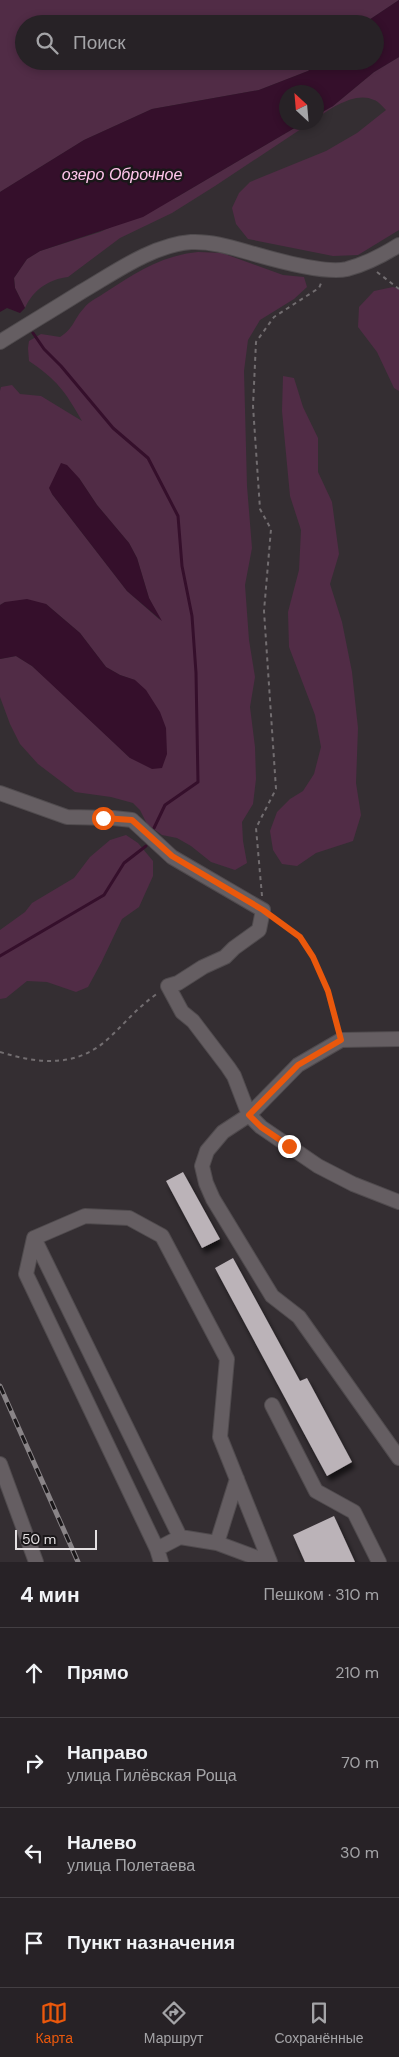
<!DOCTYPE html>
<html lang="ru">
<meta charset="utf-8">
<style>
body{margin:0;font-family:"DM Sans",sans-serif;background:#332f32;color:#f1f3f6}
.compass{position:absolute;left:279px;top:85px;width:45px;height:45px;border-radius:50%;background:#272226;box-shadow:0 2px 8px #0003;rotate:334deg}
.scale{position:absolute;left:15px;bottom:12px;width:82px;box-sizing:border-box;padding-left:5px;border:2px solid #e4e0e2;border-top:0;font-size:14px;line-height:18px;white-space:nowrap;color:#e4e0e2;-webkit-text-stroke:4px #1a1719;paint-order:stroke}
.stop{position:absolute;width:15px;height:15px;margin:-11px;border:4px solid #ea580c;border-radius:50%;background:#fff}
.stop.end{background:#ea580c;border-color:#fff;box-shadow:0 1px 5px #0008}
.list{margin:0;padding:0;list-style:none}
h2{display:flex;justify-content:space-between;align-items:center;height:65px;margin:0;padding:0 20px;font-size:21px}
h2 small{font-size:16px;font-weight:400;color:#a4a4a7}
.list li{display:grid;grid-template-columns:32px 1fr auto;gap:15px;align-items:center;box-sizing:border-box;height:90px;padding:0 20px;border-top:1px solid #433f43}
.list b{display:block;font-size:19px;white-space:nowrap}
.list p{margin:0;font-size:16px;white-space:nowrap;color:#a4a4a7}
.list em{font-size:16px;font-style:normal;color:#a4a4a7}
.icon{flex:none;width:28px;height:28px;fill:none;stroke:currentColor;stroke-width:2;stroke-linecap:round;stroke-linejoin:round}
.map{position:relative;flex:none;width:399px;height:1562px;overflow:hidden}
.search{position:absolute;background:#272226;box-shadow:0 2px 8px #0003;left:15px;right:15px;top:15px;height:55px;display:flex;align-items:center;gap:12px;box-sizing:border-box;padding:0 18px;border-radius:28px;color:#a4a4a7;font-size:19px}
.sheet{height:425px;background:#272226}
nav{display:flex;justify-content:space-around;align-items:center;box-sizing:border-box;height:70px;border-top:1px solid #433f43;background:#272226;font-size:14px;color:#a4a4a7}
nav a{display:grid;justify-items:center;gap:2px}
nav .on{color:#ea580c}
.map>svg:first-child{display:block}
.green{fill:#512c46;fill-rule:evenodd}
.water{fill:#350f2b}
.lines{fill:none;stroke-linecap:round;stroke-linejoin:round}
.stream{stroke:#350f2b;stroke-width:3}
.building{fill:#bbb3b8;filter:url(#shadow)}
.minor-casing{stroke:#504b4e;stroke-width:16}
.path{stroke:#726d70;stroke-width:2;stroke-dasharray:4 4;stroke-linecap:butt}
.minor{stroke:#655e62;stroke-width:14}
.rail-casing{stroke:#898487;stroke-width:5}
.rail{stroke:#1a1719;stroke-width:3;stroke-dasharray:9;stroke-linecap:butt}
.route{stroke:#ea580c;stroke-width:6}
.labels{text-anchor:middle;stroke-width:5;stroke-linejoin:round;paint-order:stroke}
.water-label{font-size:16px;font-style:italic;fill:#ffc6eb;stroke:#1a1719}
</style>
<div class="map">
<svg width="399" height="1562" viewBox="0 0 399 1562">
<defs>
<filter id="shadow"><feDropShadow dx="3" dy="5.5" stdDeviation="2.5" flood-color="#0009"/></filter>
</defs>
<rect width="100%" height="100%" fill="#342e32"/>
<path class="green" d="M0 0H399L363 24H24V61H319L308 71 259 90 152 109 84 140 0 192Z
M399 57V230L358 255 333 256 248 239 236 224 232 208 239 193 250 182 326 151 357 133 386 110C383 107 378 101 374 100 356 91 331 108 317 118V115L333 106 374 72Z
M303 123H310L215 186 172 213 120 238 68 277C49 279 33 290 25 308L15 288 14 278 27 259 40 251 100 232 177 197Z
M198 252 222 253 283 275 304 277 307 287 294 299 260 320 248 340 244 371 247 486 252 548 245 585 249 640 255 677 250 707 255 747 256 779 253 804 242 822 243 841 247 863 235 870 211 862 191 846 177 838 162 835 147 824 140 810 133 803 111 797 75 792 38 764 20 744 10 724 0 697V659L16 656 32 666 49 681 130 758 135 680 120 675 106 667 80 633 46 604 5 602 0 605V391L1 387 12 385 20 394 41 396 82 421C65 391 57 380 29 361L28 348 29 341 41 334 60 337C75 327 73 320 84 308 89 301 99 297 106 292 135 273 163 255 198 252ZM79 478 97 505 129 543 137 558 149 598 160 620 127 591 52 494Z
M393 287 399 289V391L394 388 377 352 358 327 359 307 374 291Z
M283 376 294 378 303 407 318 438V472L332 502 339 554 330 584 342 622 352 672 358 728 356 783 361 815 353 841 316 853 297 866 282 864 273 850 270 831 277 812 290 799 303 791 314 774 321 747 315 715 289 647 288 612 299 570 301 530 290 496 282 411Z
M126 835 138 843 153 861V876L139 907 122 919 101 963 88 987 76 992 47 982 27 981 6 998 0 999V930L25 912 32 903 74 878 90 857 110 840Z"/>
<path class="water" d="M399 0V57L374 72 333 106 317 115 316 92H286V122L303 123 143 217 40 251 27 259 14 278 15 288 25 308 20 313 7 308 0 312V192L84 140 152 109 259 90 308 71 319 61H375V24H363Z
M61 463 67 465 79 478 97 505 129 543 137 558 149 598 162 621 127 591 52 494 49 488Z
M27 599 46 604 80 633 106 667 120 675 135 680 146 690 160 712 166 728 167 754 162 768 152 769 130 758 32 666 16 656 0 659V605L5 602Z"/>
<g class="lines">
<path class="stream" d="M33 333 44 349 61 366 113 428 148 458 178 516 182 566 192 616 196 673 198 782 165 805 154 828
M0 956 104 895 124 863 146 846"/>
</g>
<path class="building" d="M183 1172 220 1239 202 1248 166 1181Z
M233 1258 300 1381 307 1378 352 1462 327 1476 215 1268Z
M334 1516 355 1562H305L293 1535Z"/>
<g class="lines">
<defs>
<path id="minor" d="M0 342C27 325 54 309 81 292 114 273 152 245 191 242 214 241 236 249 258 255 279 261 326 274 347 269 366 264 383 255 399 245
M0 793 67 817 113 818 132 820 172 857 263 910 259 930 234 948 225 957 203 967 178 983 168 986 182 1012 193 1021 228 1067 234 1076 249 1115 261 1127 318 1166 353 1184 399 1202
M399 1039 341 1040 298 1065 249 1115 223 1132 207 1151 202 1166 206 1183 213 1199 272 1296 299 1317 399 1458
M34 1238 26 1274 157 1549
M272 1405 316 1491 354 1512 379 1562
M0 1464 36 1562
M180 1537 34 1238 85 1216 129 1218 162 1236 227 1359 220 1437 270 1562
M217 1543 237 1479
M161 1562 157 1549 180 1537 217 1543 268 1562"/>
</defs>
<use href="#minor" class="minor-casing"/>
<path class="path" d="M377 272 399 289
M262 896 256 828 276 789 264 611 271 529 260 509 253 406 256 342 274 317 319 288 322 281
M274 917C282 923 291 929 299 936 319 954 331 1002 338 1028
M0 1052C39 1064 77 1068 109 1038 126 1022 138 1007 158 993"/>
<use href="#minor" class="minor"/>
<defs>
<path id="rail" d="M0 1386 78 1562"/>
</defs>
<use href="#rail" class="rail-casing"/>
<use href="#rail" class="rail"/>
</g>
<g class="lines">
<path class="route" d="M103 818 132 820 172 856 263 910 300 937 313 957 328 991 341 1040 298 1065 249 1115 261 1127 289 1146"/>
</g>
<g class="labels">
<g class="water-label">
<text x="122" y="180">озеро Оброчное</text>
</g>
</g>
</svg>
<svg class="compass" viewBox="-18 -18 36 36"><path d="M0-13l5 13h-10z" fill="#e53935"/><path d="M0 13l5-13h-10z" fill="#a4a4a7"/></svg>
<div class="scale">50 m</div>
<div class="stop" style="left:103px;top:818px"></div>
<div class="stop end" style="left:289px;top:1146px"></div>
<div class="search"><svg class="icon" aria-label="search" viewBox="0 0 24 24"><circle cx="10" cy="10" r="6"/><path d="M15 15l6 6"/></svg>Поиск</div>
</div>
<section class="sheet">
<h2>4 мин<small>Пешком · 310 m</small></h2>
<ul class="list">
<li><svg class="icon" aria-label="ahead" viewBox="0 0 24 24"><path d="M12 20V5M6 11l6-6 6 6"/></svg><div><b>Прямо</b></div><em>210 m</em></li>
<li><svg class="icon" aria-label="right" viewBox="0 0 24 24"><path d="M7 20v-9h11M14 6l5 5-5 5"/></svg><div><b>Направо</b><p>улица Гилёвская Роща</p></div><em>70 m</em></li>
<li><svg class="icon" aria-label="left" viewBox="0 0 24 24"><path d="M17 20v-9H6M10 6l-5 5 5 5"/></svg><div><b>Налево</b><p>улица Полетаева</p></div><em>30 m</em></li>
<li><svg class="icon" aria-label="arrive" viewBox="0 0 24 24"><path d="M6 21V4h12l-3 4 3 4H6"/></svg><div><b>Пункт назначения</b></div></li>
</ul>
</section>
<nav>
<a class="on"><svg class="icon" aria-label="map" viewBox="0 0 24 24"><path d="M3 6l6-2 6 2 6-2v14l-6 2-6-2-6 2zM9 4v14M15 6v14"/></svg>Карта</a>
<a><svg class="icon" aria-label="directions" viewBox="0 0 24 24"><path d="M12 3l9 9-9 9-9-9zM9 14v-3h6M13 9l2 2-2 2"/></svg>Маршрут</a>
<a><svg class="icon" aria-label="saved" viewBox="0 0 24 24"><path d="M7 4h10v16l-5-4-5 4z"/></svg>Сохранённые</a>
</nav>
